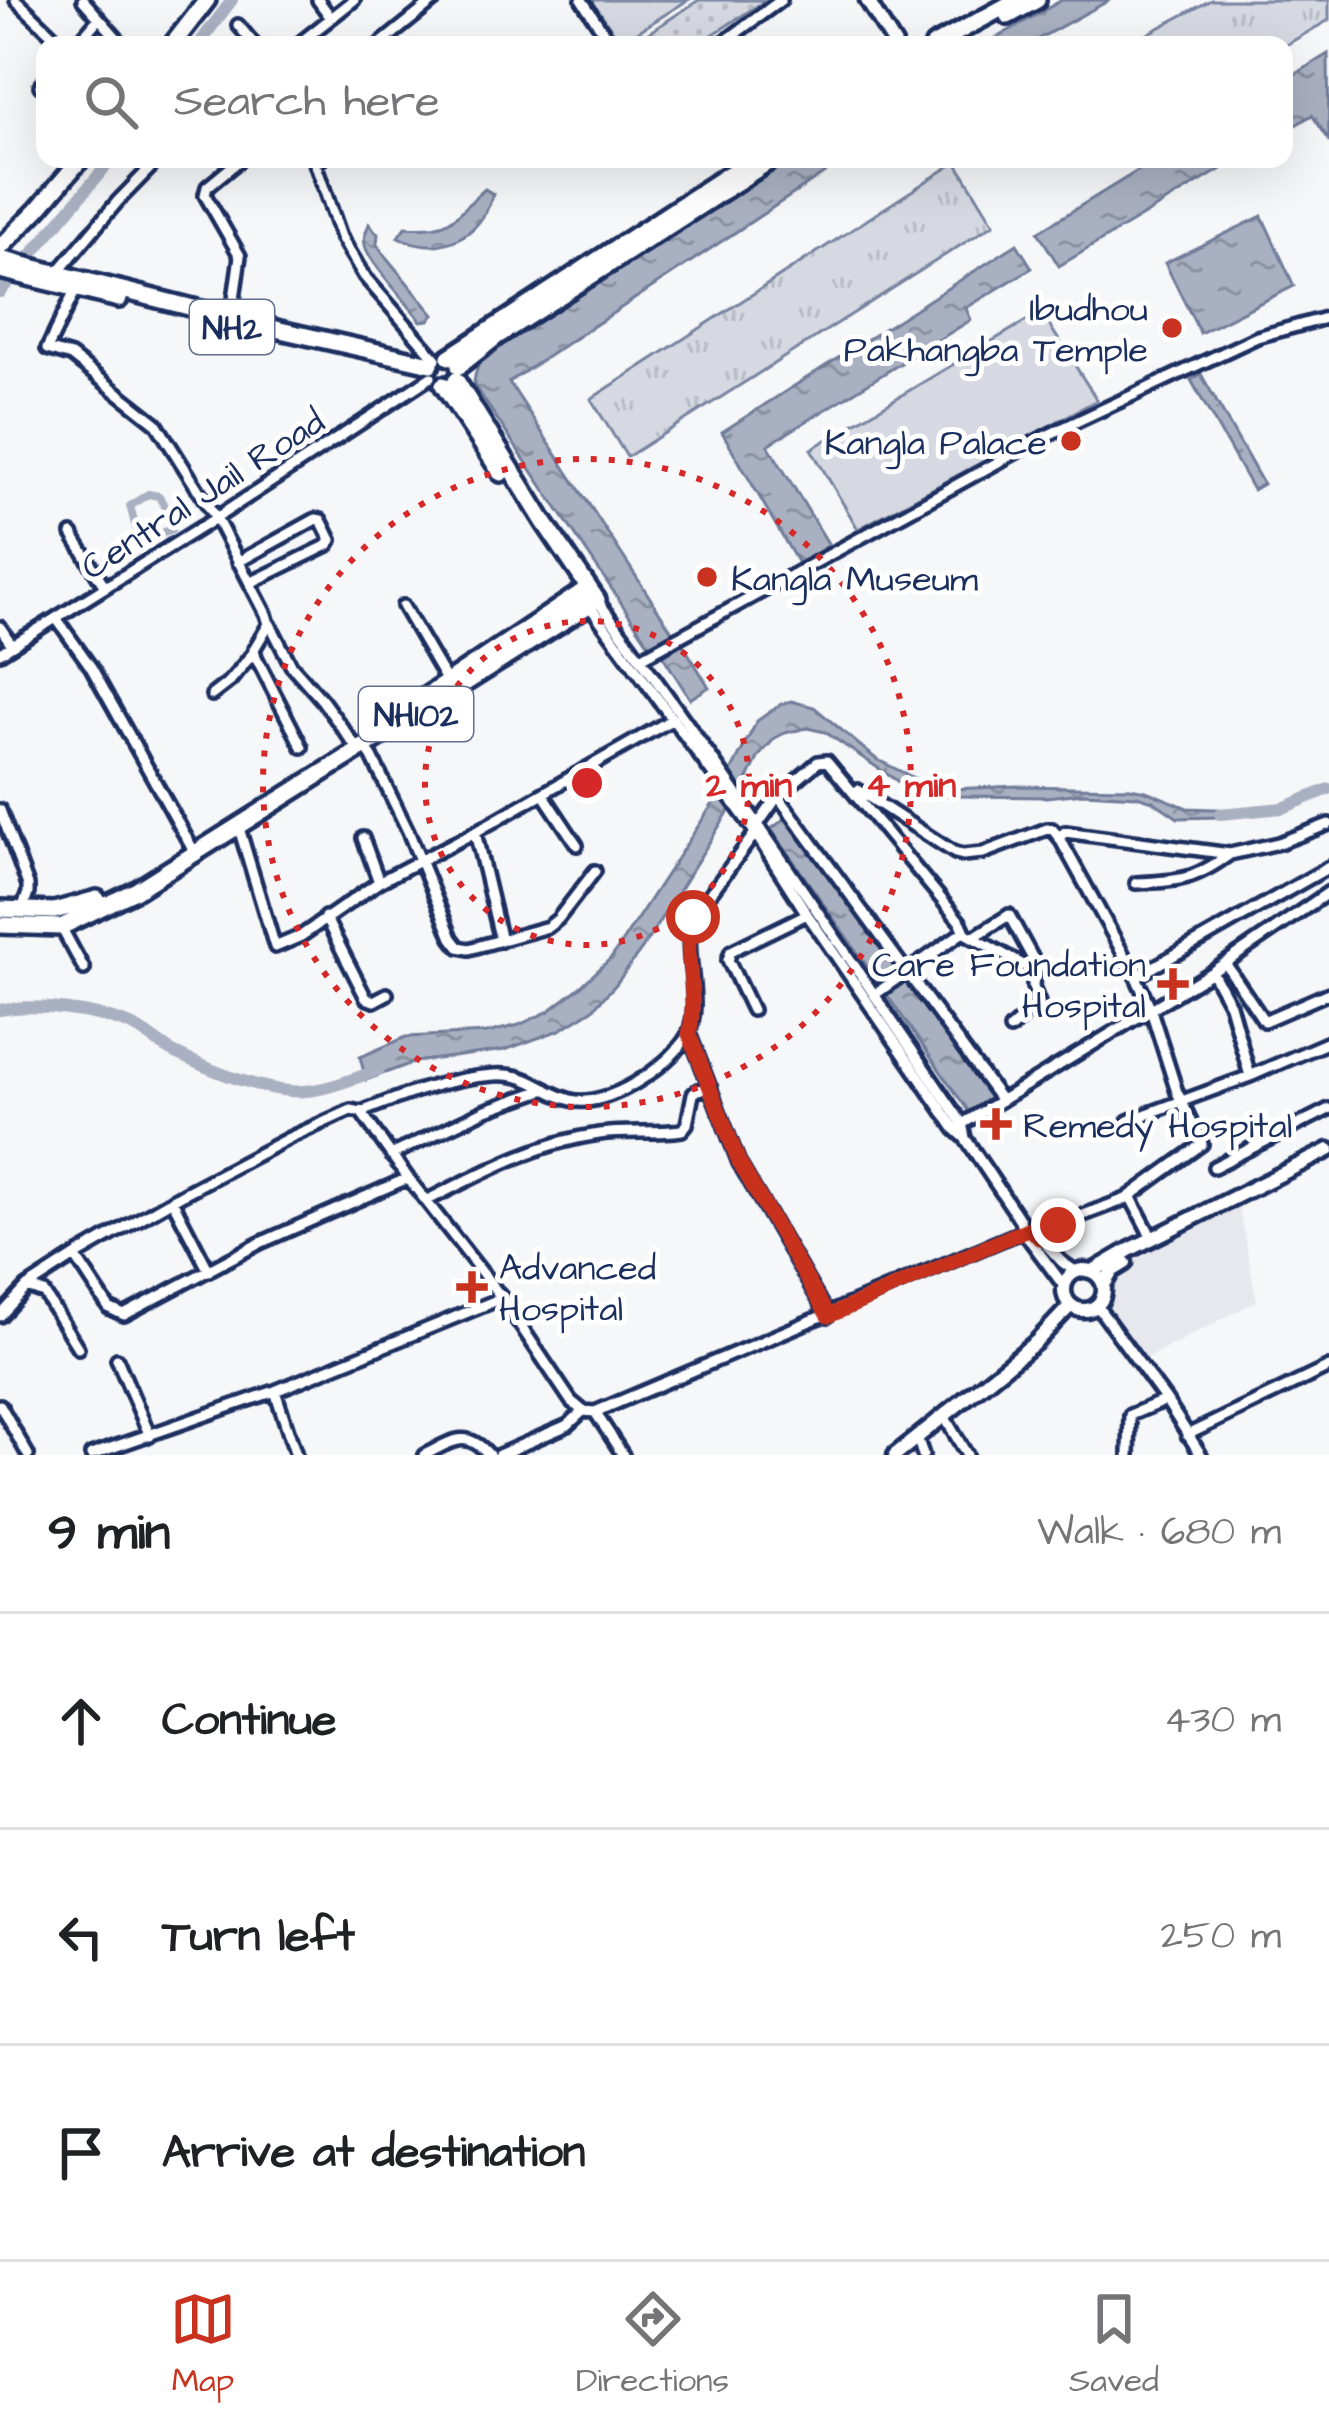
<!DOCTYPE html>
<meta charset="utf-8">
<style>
body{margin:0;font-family:"Architects Daughter",sans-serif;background:#f6f6f6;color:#202124}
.stop{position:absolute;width:36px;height:36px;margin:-27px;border:9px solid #c8321e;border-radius:50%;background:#fff}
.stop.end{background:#c8321e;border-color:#fff;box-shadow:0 3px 12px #0008}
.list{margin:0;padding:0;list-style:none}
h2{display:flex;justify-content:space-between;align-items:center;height:156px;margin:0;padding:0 48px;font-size:51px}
h2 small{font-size:39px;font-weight:400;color:#757577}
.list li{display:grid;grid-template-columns:78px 1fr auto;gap:36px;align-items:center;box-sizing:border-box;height:216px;padding:0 48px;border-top:3px solid #e0e0e0}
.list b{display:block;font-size:45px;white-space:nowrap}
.list em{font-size:39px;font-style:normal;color:#757577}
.icon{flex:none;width:66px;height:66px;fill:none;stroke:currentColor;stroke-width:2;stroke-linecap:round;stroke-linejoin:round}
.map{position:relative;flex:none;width:1329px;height:1455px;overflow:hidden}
.search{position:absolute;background:#fff;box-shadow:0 12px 48px #0002;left:36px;right:36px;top:36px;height:132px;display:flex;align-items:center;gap:30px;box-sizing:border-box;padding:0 42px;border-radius:24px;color:#757577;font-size:45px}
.sheet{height:804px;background:#fff}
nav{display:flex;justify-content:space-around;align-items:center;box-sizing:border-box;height:168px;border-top:3px solid #e0e0e0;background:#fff;font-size:33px;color:#757577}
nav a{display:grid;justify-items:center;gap:6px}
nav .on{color:#c8321e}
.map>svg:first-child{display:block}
.built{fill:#e6e8ee}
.grass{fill:url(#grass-tufts);stroke:#7884a0;stroke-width:3}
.park{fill:url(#park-dots);stroke:#7884a0;stroke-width:3}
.pitch{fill:#d6d9e2;stroke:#7884a0;stroke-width:3}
.water{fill:url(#water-ripples);stroke:#707c99;stroke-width:3}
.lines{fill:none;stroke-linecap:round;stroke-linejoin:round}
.canal{stroke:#a9b0c1;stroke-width:8}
.river{stroke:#a9b0c1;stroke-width:12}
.minor-casing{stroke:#1b2f5e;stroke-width:18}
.major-casing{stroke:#1b2f5e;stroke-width:21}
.highway-casing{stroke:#1b2f5e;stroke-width:24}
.minor{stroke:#fff;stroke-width:9}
.major{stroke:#fff;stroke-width:12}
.highway{stroke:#fff;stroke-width:15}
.route{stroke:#c8321e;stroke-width:15}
.ring{fill:none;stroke:#d62828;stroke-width:6;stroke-dasharray:6 12}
.poi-dot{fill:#c8321e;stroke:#fff;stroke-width:4.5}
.labels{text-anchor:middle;stroke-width:10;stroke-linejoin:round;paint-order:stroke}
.shield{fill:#fff;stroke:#5f6d8e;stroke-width:3}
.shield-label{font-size:33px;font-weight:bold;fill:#1b2f5e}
.poi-label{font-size:36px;fill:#1b2f5e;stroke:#fff;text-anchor:end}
.street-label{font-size:36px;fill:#1b2f5e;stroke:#fff}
.centre{fill:#d62828;stroke:#fff;stroke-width:6}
.ring-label{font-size:36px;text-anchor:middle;font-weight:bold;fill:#d62828;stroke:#fff;stroke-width:10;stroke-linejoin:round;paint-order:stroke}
</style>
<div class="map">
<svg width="1329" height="1455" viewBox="0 0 1329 1455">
<defs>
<pattern id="grass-tufts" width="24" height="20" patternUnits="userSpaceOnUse" patternTransform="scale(3)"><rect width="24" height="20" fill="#d6d9e2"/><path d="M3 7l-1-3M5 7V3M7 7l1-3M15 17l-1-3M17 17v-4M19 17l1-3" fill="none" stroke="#b7bbc4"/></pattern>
<pattern id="park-dots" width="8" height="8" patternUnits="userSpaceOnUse" patternTransform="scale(3)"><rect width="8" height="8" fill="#d6d9e2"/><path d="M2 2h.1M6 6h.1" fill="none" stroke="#b7bbc4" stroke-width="1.8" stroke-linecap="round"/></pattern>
<pattern id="water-ripples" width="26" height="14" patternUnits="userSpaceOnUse" patternTransform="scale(3)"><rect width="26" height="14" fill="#a9b0c1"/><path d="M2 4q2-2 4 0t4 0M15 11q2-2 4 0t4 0" fill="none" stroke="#8990a0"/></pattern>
</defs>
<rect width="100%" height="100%" fill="#f6f7f9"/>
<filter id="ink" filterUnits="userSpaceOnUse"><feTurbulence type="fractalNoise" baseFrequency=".00833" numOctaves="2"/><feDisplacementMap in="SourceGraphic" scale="24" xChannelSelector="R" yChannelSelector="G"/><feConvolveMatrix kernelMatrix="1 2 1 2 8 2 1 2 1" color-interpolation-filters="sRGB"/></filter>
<g filter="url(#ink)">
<path class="built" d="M1238 1204 1257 1301 1141 1361 1116 1332 1107 1309 1104 1285 1112 1271 1133 1256Z"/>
<path class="grass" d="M1211 0H1329V20L1284 46 1127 45Z
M956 162 994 224 627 457 591 399Z"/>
<path class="park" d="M699 0H766L697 45H630Z"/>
<path class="pitch" d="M592 0H688L620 43Z
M1041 312 1097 400 858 529 811 449Z"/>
<path class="water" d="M1062 0H1110L1027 45H984Z
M1328 54 1329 140 1312 115 1284 132V81Z
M788 159H846L509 382 675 636 653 650 474 385C474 369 482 357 493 346Z
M1157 159H1238L1059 266 1038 232Z
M485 189 493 194C480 238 440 257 398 237L405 227C455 231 452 217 485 189Z
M1262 216 1294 286 1200 333 1165 263Z
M369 224 378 234 377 244 386 257 434 315 429 320 421 321C409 304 368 262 365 245 363 235 366 233 369 224Z
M1017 244 1032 268 966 308 971 320 768 445 829 545 799 565 722 432Z
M1201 374 1263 484 1253 490 1191 380Z
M682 643 709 687 690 699 663 656Z
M791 701 814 707 876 759 926 784 952 789 1017 786 1130 788 1146 791 1187 808 1240 810 1221 817 1178 818 1153 801 1137 796 1084 793 1046 797 953 796 909 789 825 732 807 728 785 733 775 738 759 756 744 787 642 949 616 984 592 1010 560 1030 505 1050 415 1062 366 1080 360 1057 406 1037 487 1033 519 1025 549 1011 579 988 612 957 720 793 757 721 781 704Z
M790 815 902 968 991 1097 969 1112 771 829Z"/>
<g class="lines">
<path class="canal" d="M148 494 159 496 171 517 172 529 146 540 136 528 130 506Z"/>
<path class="river" d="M198 45 232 0
M0 292 112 159
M1220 814 1283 808 1329 789
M0 1010C36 1003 94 1011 128 1024 145 1030 159 1045 175 1053 210 1070 251 1087 289 1091 320 1094 351 1079 379 1070"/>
<defs>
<path id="minor" d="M16 0 63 45
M83 0 123 45
M318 0 331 18
M582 0 612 45
M238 25 255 45
M76 45 99 18
M297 45 354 0
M379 45 435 0
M720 45 781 0
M40 86 45 80
M322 159 315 163 341 237 364 276 436 359
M58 272 118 201 159 159
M76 289 47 349 71 356 156 423 216 518 266 614 269 624 254 649 256 657 302 747
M235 328 234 299 240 256 205 195 207 187 241 159
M72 534 105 587
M238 562 316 519 321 520 331 540 328 545 250 583
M597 600C725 770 841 948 962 1123L965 1138
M589 605 748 822 807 914 955 1129 965 1138 1020 1220 1023 1231 1064 1286
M403 606 449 685
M56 618 91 667 196 855
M270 624 291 665 322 700 354 744 365 747 372 757 408 831 452 938 459 947 469 949 548 927 558 919 595 871
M0 627 12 645
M0 653 216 518 431 377
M641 658 1046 436 1257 337 1329 317
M212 695 230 681 254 652
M858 790 955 853 963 855 983 853 1047 829H1052L1059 837
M543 794 577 845
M0 810 28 885V893L22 909
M239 828 275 947 301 936 379 882 475 832 673 719
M475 832 501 941
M363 838 379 882
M1136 883C1180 881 1194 880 1230 854
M325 917 366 998 374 1001 387 994
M61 927 84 969
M965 932 961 923 827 761 818 762 778 796 1000 1099
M1225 963 1264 1021 1329 993
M1212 972 1230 1005 1250 1076
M1136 977 1329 867
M874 995 963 932 1034 971 1038 968 1009 915 974 937
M752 1010 728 960 731 951 807 914
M1010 1029 1039 1003 1033 987 1034 971
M689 1033 739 1163 828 1316
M361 1112C404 1095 447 1078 494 1075 533 1073 540 1092 571 1100 607 1109 670 1066 687 1036 705 1003 681 953 693 917L756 832 759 823 778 796
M1128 1121 1250 1076 1329 1042
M959 1126 1212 972 1329 892
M391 1155 486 1110 546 1089
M1214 1167 1329 1109
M1130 1196 1152 1238
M172 1200 209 1271
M426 1201C482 1173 536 1143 599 1134 626 1130 655 1134 682 1130L687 1124 693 1094 698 1090 711 1088
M1038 1236 1062 1262 1075 1271
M1039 1238 1062 1223 1126 1199 1202 1144 1177 1092 1150 1007 1136 977 1059 837 1065 832 1230 854 1279 843 1329 824
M75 1256 109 1308 124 1315 260 1243 408 1178
M27 1287 44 1293 78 1348
M1097 1306 1166 1400 1201 1455
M0 1316 27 1287 75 1256 183 1194 289 1138 351 1110 361 1112 408 1178 502 1298 571 1401 583 1411 595 1412 1030 1228
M117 1359 150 1436
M275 1391 296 1455
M0 1405 28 1455
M595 1412 623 1455
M944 1416 967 1455
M1187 1435 1329 1367
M917 1437 923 1455
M91 1455 275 1391 502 1298
M424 1455C451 1442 466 1428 489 1455
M499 1455 568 1425 583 1411
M1129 1455 1130 1415 1166 1400"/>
<path id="major" d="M867 0 895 45
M1064 1290a20 20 0 1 1 40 0a20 20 0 1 1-40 0Z
M1093 1271 1129 1250 1329 1150
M1104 1285 1112 1271 1125 1263
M895 1455 1036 1342 1071 1305"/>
<path id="highway" d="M1008 16 1037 0
M172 45 207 0
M934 45 1017 0
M0 248 38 209 81 159
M0 259 280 330 431 364
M0 270 119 299
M449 357 752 159
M459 366 496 337 773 159
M443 385 501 473
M419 701 588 588
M0 909 54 911 97 899
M0 925 61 927 135 891 597 600 544 522 456 380"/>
</defs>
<use href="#minor" class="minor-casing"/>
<use href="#major" class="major-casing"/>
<use href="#highway" class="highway-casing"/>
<use href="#minor" class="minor"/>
<use href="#major" class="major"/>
<use href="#highway" class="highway"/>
</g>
</g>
<g class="lines" filter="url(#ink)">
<path class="route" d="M693 917C681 954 699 996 689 1034L739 1162 828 1316 1030 1228 1039 1238 1058 1225"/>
</g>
<g class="ring">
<circle cx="587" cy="783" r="162"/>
<circle cx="587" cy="783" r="324"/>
</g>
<g class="poi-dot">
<circle cx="1172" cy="328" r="12"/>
<circle cx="1071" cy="441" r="12"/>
<circle cx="707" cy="577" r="12"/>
<path d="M1167 966h12v12h12v12h-12v12h-12v-12h-12v-12h12z"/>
<path d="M990 1106h12v12h12v12h-12v12h-12v-12h-12v-12h12z"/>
<path d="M466 1269h12v12h12v12h-12v12h-12v-12h-12v-12h12z"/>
</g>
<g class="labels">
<g class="shield">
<rect x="190" y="300" width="84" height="54" rx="9"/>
<rect x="359" y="687" width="114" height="54" rx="9"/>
</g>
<g class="shield-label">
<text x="232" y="339">NH2</text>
<text x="416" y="726">NH102</text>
</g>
<g class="poi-label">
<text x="1148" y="320">Ibudhou<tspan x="1148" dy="41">Pakhangba Temple</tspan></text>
<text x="1047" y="454">Kangla Palace</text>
<text x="731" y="590" text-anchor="start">Kangla Museum</text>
<text x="1146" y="976">Care Foundation<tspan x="1146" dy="41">Hospital</tspan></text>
<text x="1023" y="1137" text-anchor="start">Remedy Hospital</text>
<text x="499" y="1279" text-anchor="start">Advanced<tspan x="499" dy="41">Hospital</tspan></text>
</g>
<g class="street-label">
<text transform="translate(202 493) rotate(-33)" y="13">Central Jail Road</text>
</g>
</g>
<circle cx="587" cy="783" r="18" class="centre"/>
<g class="ring-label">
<text x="749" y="796">2 min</text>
<text x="911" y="796">4 min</text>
</g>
</svg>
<div class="stop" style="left:693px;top:917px"></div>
<div class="stop end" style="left:1058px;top:1225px"></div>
<div class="search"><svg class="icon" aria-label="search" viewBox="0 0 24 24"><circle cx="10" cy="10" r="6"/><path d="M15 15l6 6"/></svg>Search here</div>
</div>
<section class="sheet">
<h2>9 min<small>Walk · 680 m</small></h2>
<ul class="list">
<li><svg class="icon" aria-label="ahead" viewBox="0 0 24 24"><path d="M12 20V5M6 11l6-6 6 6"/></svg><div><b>Continue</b></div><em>430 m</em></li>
<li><svg class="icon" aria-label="left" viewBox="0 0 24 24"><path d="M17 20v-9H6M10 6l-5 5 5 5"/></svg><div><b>Turn left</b></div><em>250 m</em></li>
<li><svg class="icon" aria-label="arrive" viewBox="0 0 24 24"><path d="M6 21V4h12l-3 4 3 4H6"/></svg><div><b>Arrive at destination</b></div></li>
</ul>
</section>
<nav>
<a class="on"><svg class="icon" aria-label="map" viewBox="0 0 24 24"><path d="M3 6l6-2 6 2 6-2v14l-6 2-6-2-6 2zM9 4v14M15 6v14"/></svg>Map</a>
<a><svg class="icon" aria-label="directions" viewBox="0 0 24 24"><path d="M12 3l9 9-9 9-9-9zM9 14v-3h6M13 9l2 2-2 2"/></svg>Directions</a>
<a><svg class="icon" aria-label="saved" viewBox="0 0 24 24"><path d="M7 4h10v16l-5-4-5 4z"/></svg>Saved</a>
</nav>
